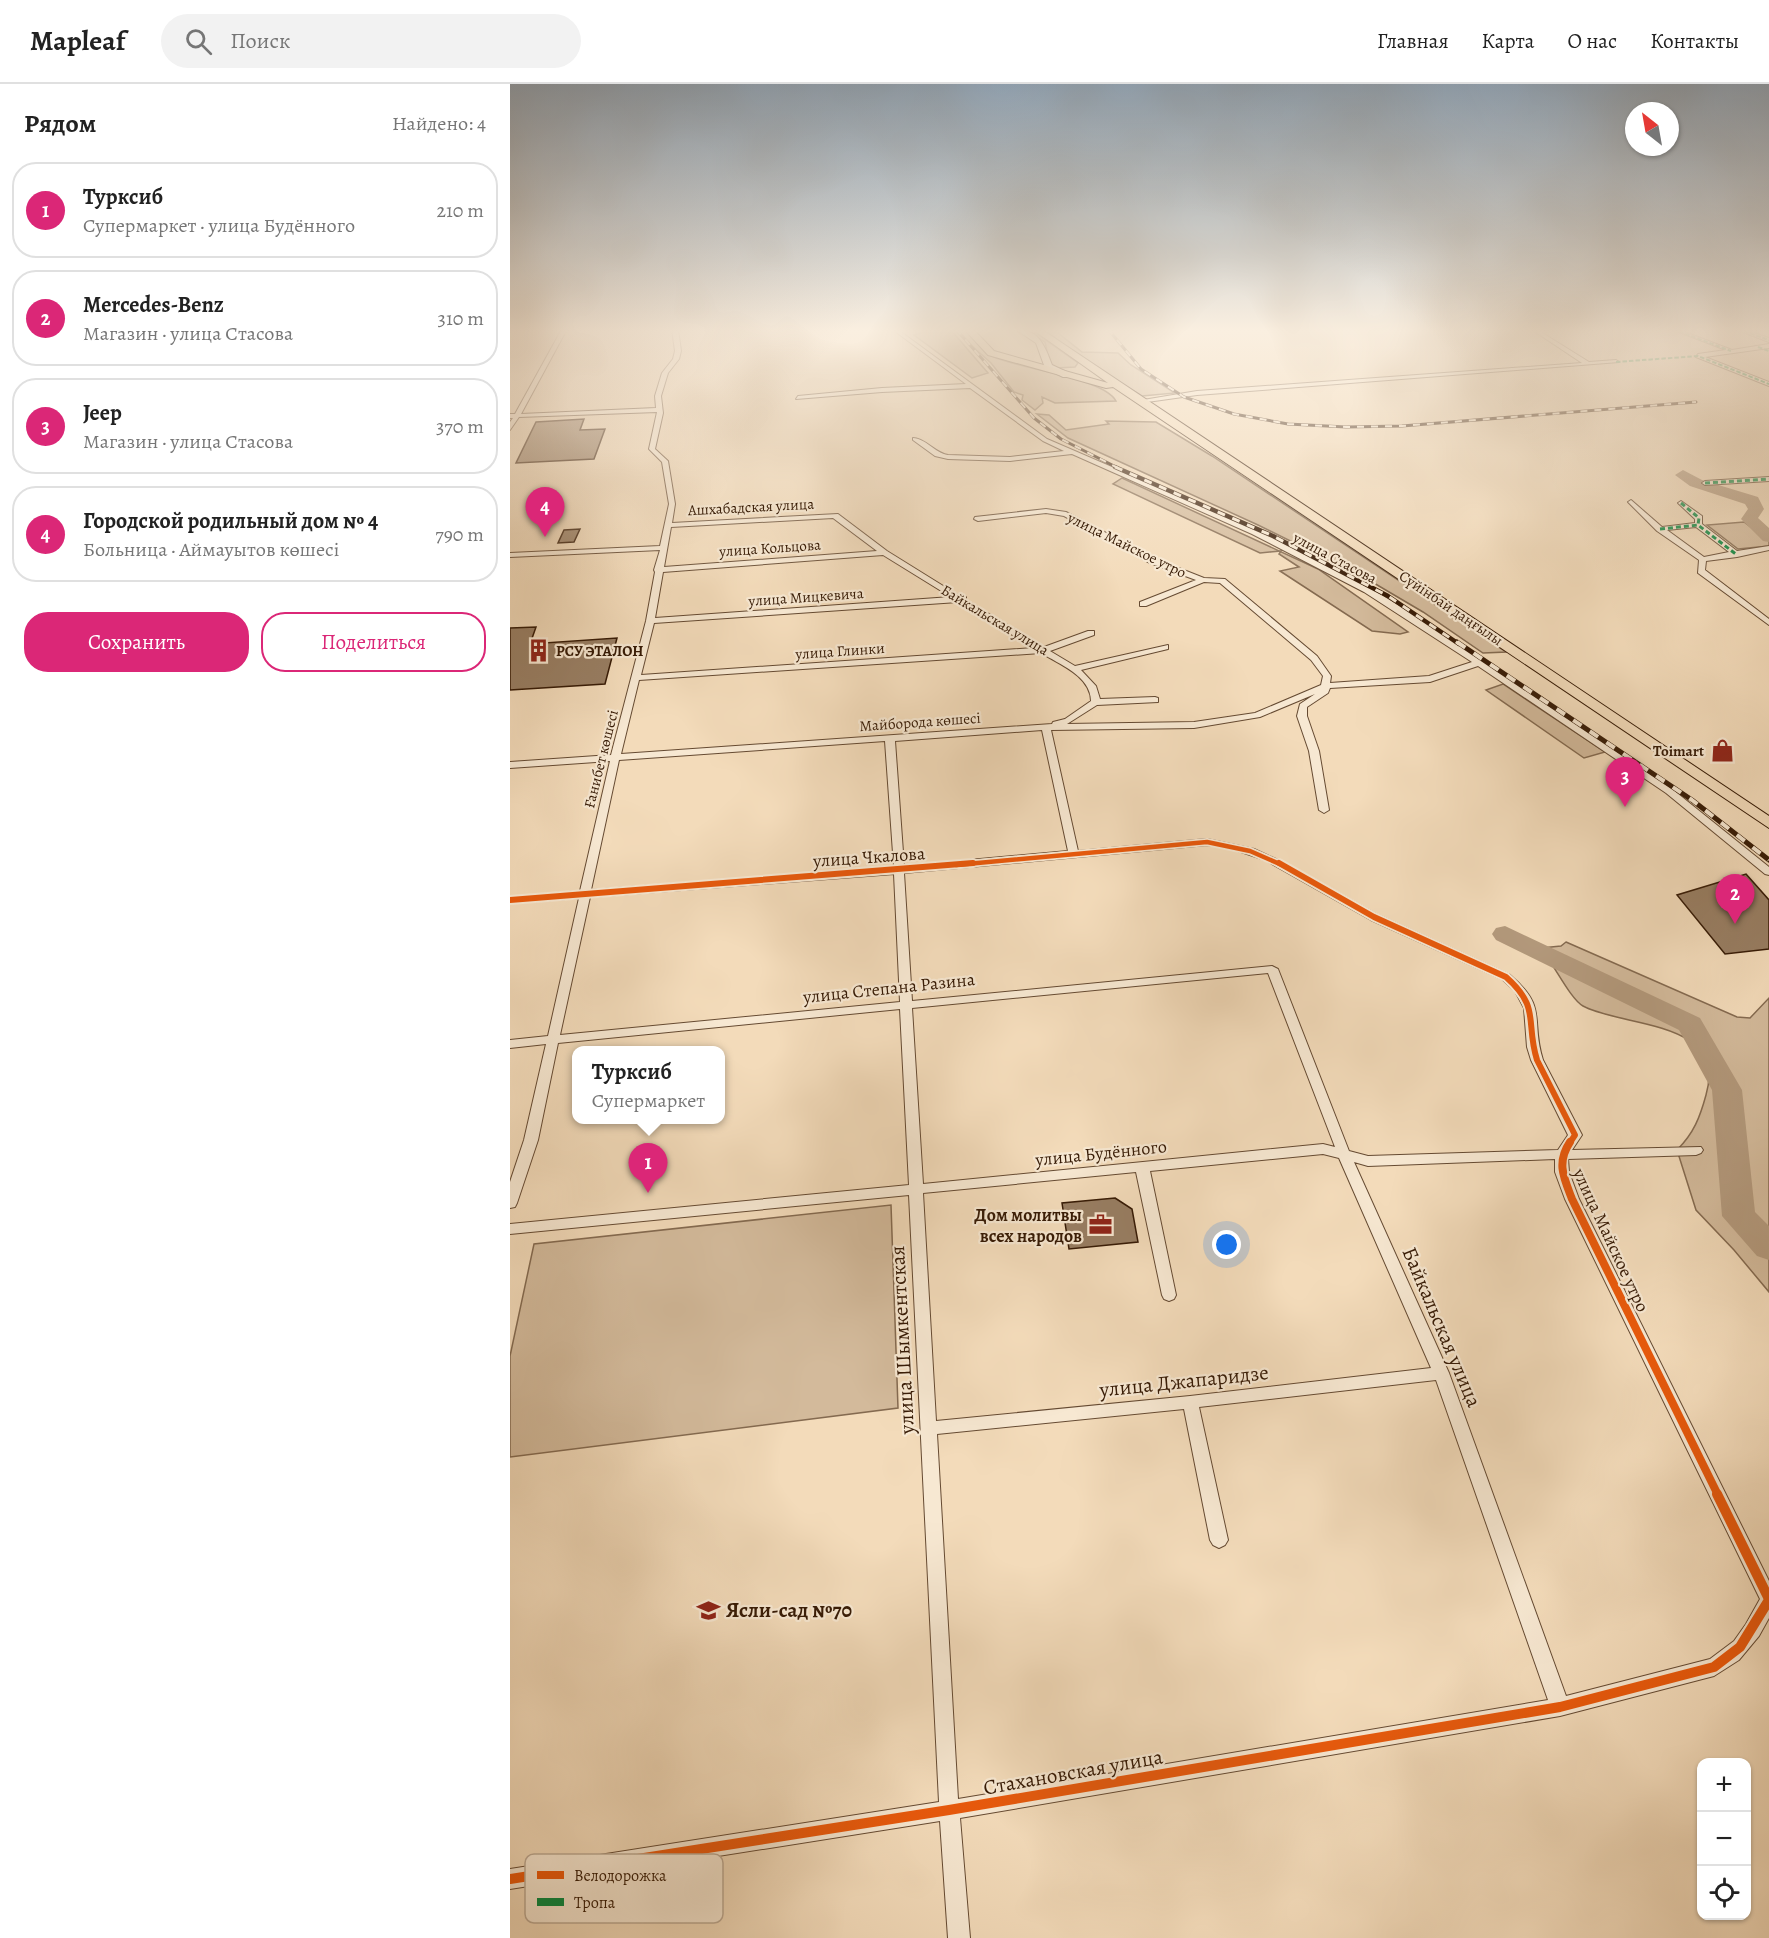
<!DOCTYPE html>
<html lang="ru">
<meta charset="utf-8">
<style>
body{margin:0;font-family:Alegreya,serif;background:#f2f2f2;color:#222}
.controls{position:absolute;right:18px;bottom:18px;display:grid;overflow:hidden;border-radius:12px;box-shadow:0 2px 4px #0004}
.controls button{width:54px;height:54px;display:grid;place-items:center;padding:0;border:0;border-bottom:2px solid #e0e0e0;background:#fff;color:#222;font:30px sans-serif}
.compass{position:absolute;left:1115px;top:18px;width:54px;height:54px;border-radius:50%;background:#fff;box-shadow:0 2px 4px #0004;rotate:329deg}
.you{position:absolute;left:717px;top:1161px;width:21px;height:21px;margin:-15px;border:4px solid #fff;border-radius:50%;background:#1a73e8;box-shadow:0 0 0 9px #1a73e833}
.badge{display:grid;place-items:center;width:39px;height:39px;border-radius:50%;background:#db2777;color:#fff;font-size:20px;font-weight:700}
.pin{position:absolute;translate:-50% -50px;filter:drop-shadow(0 2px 3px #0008)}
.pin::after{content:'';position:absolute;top:32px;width:21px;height:18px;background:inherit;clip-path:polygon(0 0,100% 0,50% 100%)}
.popup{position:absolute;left:62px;top:962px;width:153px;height:78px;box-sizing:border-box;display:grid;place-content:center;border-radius:12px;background:#fff;filter:drop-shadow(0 2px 4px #0005);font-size:20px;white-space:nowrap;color:#767676}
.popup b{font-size:22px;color:#222}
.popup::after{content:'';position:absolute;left:50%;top:100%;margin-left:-12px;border:12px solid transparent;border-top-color:#fff}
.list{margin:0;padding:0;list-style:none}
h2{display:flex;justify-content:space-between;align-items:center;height:78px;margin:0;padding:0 24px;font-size:26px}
h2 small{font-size:20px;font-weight:400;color:#767676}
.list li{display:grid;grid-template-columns:39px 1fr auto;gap:18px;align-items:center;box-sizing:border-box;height:96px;margin:0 12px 12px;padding:0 12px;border:2px solid #e0e0e0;border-radius:24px}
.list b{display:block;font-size:22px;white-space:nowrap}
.list p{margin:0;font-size:20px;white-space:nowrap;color:#767676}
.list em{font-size:20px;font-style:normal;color:#767676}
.actions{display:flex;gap:12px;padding:18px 24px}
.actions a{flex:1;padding:14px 0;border:2px solid #db2777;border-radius:24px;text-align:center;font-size:21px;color:#db2777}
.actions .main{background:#db2777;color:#fff}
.icon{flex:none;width:33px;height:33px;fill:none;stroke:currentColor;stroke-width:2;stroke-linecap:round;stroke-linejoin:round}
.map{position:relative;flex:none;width:1259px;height:1854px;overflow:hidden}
header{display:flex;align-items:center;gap:36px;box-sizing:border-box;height:84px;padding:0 30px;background:#fff;border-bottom:2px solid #e0e0e0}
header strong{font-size:28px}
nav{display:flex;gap:33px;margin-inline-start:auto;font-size:21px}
.search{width:420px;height:54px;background:#f2f2f2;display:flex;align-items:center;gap:15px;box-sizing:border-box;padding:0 21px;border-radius:33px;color:#767676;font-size:22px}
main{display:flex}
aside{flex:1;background:#fff}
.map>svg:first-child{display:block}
.green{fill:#d3ba9b;stroke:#846a50;stroke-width:1.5}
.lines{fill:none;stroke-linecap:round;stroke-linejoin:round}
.river{fill:#b3997c;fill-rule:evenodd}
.building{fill:#987e63;stroke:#361a05;stroke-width:1.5}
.street-casing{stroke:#654a32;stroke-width:2}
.secondary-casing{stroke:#361a05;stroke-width:2}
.primary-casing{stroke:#361a05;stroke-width:2}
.street{fill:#f7e8d2;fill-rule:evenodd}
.secondary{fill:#f7e8d2;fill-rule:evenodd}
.primary{fill:#f3dbba;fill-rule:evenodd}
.rail-far2-casing{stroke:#361a05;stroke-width:3}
.rail-far1-casing{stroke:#361a05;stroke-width:4.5}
.rail-casing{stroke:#361a05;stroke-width:5}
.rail-far2{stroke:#f7e8d2;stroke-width:2;stroke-dasharray:7;stroke-linecap:butt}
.rail-far1{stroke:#f7e8d2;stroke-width:3;stroke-dasharray:8;stroke-linecap:butt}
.rail{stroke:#f7e8d2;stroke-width:4;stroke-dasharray:10;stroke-linecap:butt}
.quiet-far1{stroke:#00873e;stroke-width:2;stroke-dasharray:4.5 2;stroke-linecap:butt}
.quiet{stroke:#00873e;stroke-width:3;stroke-dasharray:5 3;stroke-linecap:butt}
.cycleway-far3-casing{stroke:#f7e8d2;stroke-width:8}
.cycleway-far2-casing{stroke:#f7e8d2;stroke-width:10}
.cycleway-far1-casing{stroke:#f7e8d2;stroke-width:11}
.cycleway-casing{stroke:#f7e8d2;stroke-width:14}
.cycleway-far3{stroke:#e8590c;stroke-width:4.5}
.cycleway-far2{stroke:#e8590c;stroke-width:6}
.cycleway-far1{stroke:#e8590c;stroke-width:8}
.cycleway{stroke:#e8590c;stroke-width:10}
.labels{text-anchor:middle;stroke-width:4.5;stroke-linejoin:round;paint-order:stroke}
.far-street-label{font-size:15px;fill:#361a05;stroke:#f7e8d2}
.far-poi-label{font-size:15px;font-weight:bold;fill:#361a05;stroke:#f7e8d2;text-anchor:start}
.street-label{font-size:18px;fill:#361a05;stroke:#f7e8d2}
.poi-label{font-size:18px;font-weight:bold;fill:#361a05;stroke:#f7e8d2;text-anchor:end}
.near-street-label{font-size:21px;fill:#361a05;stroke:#f7e8d2}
.near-poi-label{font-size:21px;font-weight:bold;fill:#361a05;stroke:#f7e8d2;text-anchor:start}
.key{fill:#f7e8d2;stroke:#bdaa94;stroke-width:1.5}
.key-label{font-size:16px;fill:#361a05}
</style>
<header>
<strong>Mapleaf</strong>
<div class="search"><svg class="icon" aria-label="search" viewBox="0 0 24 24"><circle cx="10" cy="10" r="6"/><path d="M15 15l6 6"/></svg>Поиск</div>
<nav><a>Главная</a><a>Карта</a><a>О нас</a><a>Контакты</a></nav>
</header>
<main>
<aside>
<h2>Рядом<small>Найдено: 4</small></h2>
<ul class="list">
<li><span class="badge">1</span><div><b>Турксиб</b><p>Супермаркет · улица Будённого</p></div><em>210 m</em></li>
<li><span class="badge">2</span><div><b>Mercedes-Benz</b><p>Магазин · улица Стасова</p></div><em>310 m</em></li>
<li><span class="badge">3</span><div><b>Jeep</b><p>Магазин · улица Стасова</p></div><em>370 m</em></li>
<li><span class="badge">4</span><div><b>Городской родильный дом № 4</b><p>Больница · Аймауытов көшесі</p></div><em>790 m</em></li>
</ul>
<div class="actions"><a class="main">Сохранить</a><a>Поделиться</a></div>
</aside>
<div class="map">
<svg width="1259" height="1854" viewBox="0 0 1259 1854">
<rect width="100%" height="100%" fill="#f3dbba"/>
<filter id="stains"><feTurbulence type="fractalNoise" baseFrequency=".00333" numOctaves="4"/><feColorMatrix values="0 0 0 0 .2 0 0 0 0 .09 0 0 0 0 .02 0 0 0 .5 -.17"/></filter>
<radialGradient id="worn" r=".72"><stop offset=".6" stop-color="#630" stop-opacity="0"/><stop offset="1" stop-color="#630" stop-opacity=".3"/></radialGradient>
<path class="green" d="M415 245H440L478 289 462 294 404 251 417 247Z
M443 245H455C464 255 472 267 484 273 510 285 594 294 606 317L545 319 532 313 533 319 525 326 512 316 513 311 504 308 481 279Z
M514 245 530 252 568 279 565 283 546 284 540 281 535 258Z
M534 245H543L572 268 608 269 621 281 665 309 632 312 572 275Z
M527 330 539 331 556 346 599 340 596 337 646 338 702 372 996 568 973 569 913 528 857 495 748 441 558 354Z
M612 394 808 485 898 548 890 550 862 547 770 487 789 483 769 470 771 467 750 469 603 400Z
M1234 438 1259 457V462L1228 465 1197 441Z
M993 600 1095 668 1074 674 976 606Z
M1056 858 1227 933 1240 934 1259 914V1208L1224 1166 1186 1126 1167 1066C1184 1049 1190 1033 1196 1011 1218 935 1114 944 1073 922 1060 915 1043 878 1030 864L1051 862Z
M381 1121 388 1324 0 1373V1272L24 1160Z"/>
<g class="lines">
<path class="river" d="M1173 386 1192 396 1248 413 1254 425 1248 434 1259 444V458L1253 457 1231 435 1238 425 1235 420 1180 402 1165 391Z
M995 842 1190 934 1232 1006 1245 1128 1259 1142V1176L1247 1172 1212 1132 1202 1006 1169 946 986 856 982 850 986 844Z"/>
</g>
<path class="building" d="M74 335 70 346 95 345 84 375 6 379 26 338Z
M70 445 64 458 48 459 54 446Z
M26 543 20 560 107 554 95 600 0 606V544Z
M1236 790 1259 816V865L1215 870 1167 811Z
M605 1114 622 1125 628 1158 559 1165 552 1119Z"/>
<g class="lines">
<defs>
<path id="street" d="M52 245H57L11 330 146 324 145 312 152 289 163 275 165 267 162 245H168L171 267 169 275 158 289 151 312 153 329 145 365 158 377 165 420 162 439 328 430 377 467 451 513H456V516L534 563 578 547H584V551L540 567 565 582 658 561V565L571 586 586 602 590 615 645 613 648 614V618L587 621 557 640 684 638 745 629 811 601 813 592 801 576 710 499 694 498 636 522H630V518L686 496 640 479 554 432 536 429 468 437 464 435 465 433 536 425 556 428 646 475 694 494 715 495 807 572 821 592 820 599 919 592 962 578 854 508 742 450 562 370 500 377 438 375 425 372 403 356V354C415 354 425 369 438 371L500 373 554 367 533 357 460 304 372 308 286 315 288 312 372 304 456 300 382 245H387L537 355 748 446 860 504 901 529 1162 705 1259 783V791L1255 790 1156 709 968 582 920 598 820 604 818 609 797 623V632L809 667 819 726 814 729 809 726 799 667 787 632 790 620 805 610 750 633 684 644 541 646 568 767 697 755 744 765 779 781 868 831 1000 891C1039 924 1020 935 1033 976L1072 1051 1062 1066 1191 1063 1193 1066 1191 1069 1186 1071 1058 1075 1059 1088 1069 1115 1259 1497V1534L1249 1552 1229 1576 1204 1592 1050 1632 450 1734 460 1854H438L430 1737 0 1805V1785L429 1718 399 1111 0 1150V1140L399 1101 390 925 48 959 28 1056 7 1119 5 1123 0 1124V1098L14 1056 36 960 0 964V956L38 952 69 814 0 819V813L70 807 100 677 0 684V678L101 671 136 537 145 488 144 486 150 466 0 473V469L150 462 159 420 152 378 139 365 147 328 9 333 0 346V338L3 334H0V330H5ZM323 434 367 467 154 483 161 443ZM373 471 441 513 145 534 153 488ZM448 518 524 564 131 591 144 539ZM531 569C549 580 581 592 581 617L555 635 543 638 542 640 111 670 129 596ZM532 646 558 767 394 782 385 657ZM375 657 384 783 81 806 109 676ZM697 761 719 764 755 776 861 836 992 895 1005 907 1014 924 1017 963 1021 976 1058 1051 1048 1066 858 1072 839 1067 768 885 762 882 402 917 394 789ZM384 790 390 918 50 951 80 813ZM758 889 825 1063 813 1060 413 1100 402 924ZM813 1070 829 1074 921 1284 680 1312 426 1337 413 1109 626 1088 652 1211 654 1215 659 1217 664 1215 666 1211 640 1087ZM1045 1075V1088L1055 1115 1250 1515 1236 1540 1224 1557 1200 1575 1056 1612 939 1289 844 1078 858 1082ZM926 1296 1038 1616 448 1715 427 1350 674 1325 700 1456 703 1461 709 1464 715 1461 718 1456 689 1323Z
M1021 245H1026L1079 278 1106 276 1109 278 687 311 630 319 627 317 687 307 1072 279Z
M1161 245H1167L1222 266 1259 260V264L1195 273 1259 298V302L1186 273 1188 270 1216 266Z
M1225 245H1232L1259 254V258Z
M1259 393V397L1195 401 1192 399 1195 397Z
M1121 416 1152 443 1185 439V435L1168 419 1171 417 1192 432V440L1227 467 1259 462V466L1227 473 1196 477 1195 486 1259 535V541L1188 489 1189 476 1147 447 1118 418ZM1186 443 1219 468 1194 473 1157 446Z"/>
<path id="secondary" d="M505 245C528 244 535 262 542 281L559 289V293H553L535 284 526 259Z"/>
<path id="primary" d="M454 245H463L484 267 598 299 522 245H531L1259 732V744L603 303 596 304 478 271Z"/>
</defs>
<use href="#street" class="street-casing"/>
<use href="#secondary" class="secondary-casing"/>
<use href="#primary" class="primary-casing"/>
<use href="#street" class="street"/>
<use href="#secondary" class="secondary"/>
<use href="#primary" class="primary"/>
<defs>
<path id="rail-far2" d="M446 245 524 334 551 355 608 384
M598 245 631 285 674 313 724 330 778 340 836 343 892 342 1186 318"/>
<path id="rail-far1" d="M605 383 763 452 878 512 949 560"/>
<path id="rail" d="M947 558 1182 716 1259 776"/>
</defs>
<use href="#rail-far2" class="rail-far2-casing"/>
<use href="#rail-far1" class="rail-far1-casing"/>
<use href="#rail" class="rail-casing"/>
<use href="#rail-far2" class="rail-far2"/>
<use href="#rail-far1" class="rail-far1"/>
<use href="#rail" class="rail"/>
<path class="quiet-far1" d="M1163 245 1221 267
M1228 245 1259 256
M1248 263 1259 267
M1106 278 1188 272 1259 300"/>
<path class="quiet" d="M1195 399 1259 395
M1171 419 1189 434 1188 441
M1150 445 1188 441 1227 471"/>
<defs>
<path id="cycleway-far3" d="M446 781 697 758 740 767 772 781"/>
<path id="cycleway-far2" d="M769 779 864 833 996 893C1031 924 1015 937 1027 976L1065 1051 1059 1060
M0 816 463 779"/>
<path id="cycleway-far1" d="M1060 1058C1046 1079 1054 1094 1062 1115L1208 1411"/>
<path id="cycleway" d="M1207 1410 1259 1515
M0 1795 439 1726 1050 1623 1204 1583 1230 1563 1259 1516"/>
</defs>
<use href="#cycleway-far3" class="cycleway-far3-casing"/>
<use href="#cycleway-far2" class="cycleway-far2-casing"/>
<use href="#cycleway-far1" class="cycleway-far1-casing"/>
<use href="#cycleway" class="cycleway-casing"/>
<use href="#cycleway-far3" class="cycleway-far3"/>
<use href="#cycleway-far2" class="cycleway-far2"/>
<use href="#cycleway-far1" class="cycleway-far1"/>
<use href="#cycleway" class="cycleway"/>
</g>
<linearGradient id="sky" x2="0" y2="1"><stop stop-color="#93a9bd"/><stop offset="0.49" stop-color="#faefe0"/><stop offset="1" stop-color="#faefe0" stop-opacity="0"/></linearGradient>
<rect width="1259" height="504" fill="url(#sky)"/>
<defs>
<symbol id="building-bare" viewBox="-9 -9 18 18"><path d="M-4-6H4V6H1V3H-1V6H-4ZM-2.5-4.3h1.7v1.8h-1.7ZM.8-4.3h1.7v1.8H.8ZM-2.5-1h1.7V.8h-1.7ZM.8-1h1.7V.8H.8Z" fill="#8f2418" stroke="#f7e8d2" stroke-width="2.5" paint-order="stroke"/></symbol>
<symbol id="shop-bare" viewBox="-9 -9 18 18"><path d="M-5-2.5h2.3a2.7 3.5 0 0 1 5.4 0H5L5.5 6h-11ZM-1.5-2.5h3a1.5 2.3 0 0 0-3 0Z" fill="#8f2418" stroke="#f7e8d2" stroke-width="2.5" paint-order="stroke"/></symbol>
<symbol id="office-bare" viewBox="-9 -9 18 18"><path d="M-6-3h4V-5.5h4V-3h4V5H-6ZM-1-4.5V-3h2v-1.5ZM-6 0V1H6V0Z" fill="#8f2418" stroke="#f7e8d2" stroke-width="2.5" paint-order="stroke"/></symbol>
<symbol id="school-bare" viewBox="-9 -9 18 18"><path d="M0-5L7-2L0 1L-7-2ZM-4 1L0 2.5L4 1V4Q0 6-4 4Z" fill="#8f2418" stroke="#f7e8d2" stroke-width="2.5" paint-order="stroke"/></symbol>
</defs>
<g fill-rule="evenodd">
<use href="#building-bare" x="12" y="550" width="33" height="33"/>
<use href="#shop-bare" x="1196" y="650" width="33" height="33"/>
<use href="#office-bare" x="574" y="1124" width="33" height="33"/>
<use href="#school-bare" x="182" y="1510" width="33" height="33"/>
</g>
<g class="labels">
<g class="far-street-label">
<text transform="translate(241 423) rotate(-3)" y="5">Ашхабадская улица</text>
<text transform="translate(617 461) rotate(26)" y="5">улица Майское утро</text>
<text transform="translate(260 464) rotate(-4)" y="5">улица Кольцова</text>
<text transform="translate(825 474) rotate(28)" y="5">улица Стасова</text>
<text transform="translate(296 513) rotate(-4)" y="5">улица Мицкевича</text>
<text transform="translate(941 524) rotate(34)" y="5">Сүйінбай даңғылы</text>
<text transform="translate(485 536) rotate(31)" y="5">Байкальская улица</text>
<text transform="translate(330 567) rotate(-4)" y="5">улица Глинки</text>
<text transform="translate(410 638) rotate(-4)" y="5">Майборода көшесі</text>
<text transform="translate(91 675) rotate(-76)" y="5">Ғанибет көшесі</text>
</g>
<g class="far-poi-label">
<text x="46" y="572">РСУ ЭТАЛОН</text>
<text x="1194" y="672" text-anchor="end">Toimart</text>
</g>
<g class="street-label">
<text transform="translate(359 773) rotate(-4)" y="6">улица Чкалова</text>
<text transform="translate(379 904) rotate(-6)" y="6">улица Степана Разина</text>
<text transform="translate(591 1069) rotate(-6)" y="6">улица Будённого</text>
<text transform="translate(1101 1156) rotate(65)" y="6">улица Майское утро</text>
</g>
<g class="poi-label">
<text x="572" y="1137">Дом молитвы<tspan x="572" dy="21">всех народов</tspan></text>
</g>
<g class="near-street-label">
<text transform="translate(932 1243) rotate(67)" y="7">Байкальская улица</text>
<text transform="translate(392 1256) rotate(-93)" y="7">улица Шымкентская</text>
<text transform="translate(674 1297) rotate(-6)" y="7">улица Джапаридзе</text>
<text transform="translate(563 1688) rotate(-10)" y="7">Стахановская улица</text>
</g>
<g class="near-poi-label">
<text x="216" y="1533">Ясли-сад №70</text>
</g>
</g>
<rect x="15" y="1770" width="198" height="69" rx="9" class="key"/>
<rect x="27" y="1787" width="27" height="8" fill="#e8590c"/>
<rect x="27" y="1814" width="27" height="8" fill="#00873e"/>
<g class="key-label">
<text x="64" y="1797">Велодорожка</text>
<text x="64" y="1824">Тропа</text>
</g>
<rect width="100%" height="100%" filter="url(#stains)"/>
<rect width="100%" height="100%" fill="url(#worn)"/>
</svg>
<div class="controls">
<button>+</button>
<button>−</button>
<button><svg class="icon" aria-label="locate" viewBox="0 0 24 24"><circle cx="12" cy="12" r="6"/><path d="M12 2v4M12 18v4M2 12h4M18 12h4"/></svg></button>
</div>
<svg class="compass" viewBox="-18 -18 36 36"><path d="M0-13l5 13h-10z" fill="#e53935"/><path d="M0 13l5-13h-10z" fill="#767676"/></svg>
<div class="you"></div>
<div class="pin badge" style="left:138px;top:1109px">1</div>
<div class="popup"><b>Турксиб</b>Супермаркет</div>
<div class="pin badge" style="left:1225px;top:840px">2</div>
<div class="pin badge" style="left:1115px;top:723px">3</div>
<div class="pin badge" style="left:35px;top:453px">4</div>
</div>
</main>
